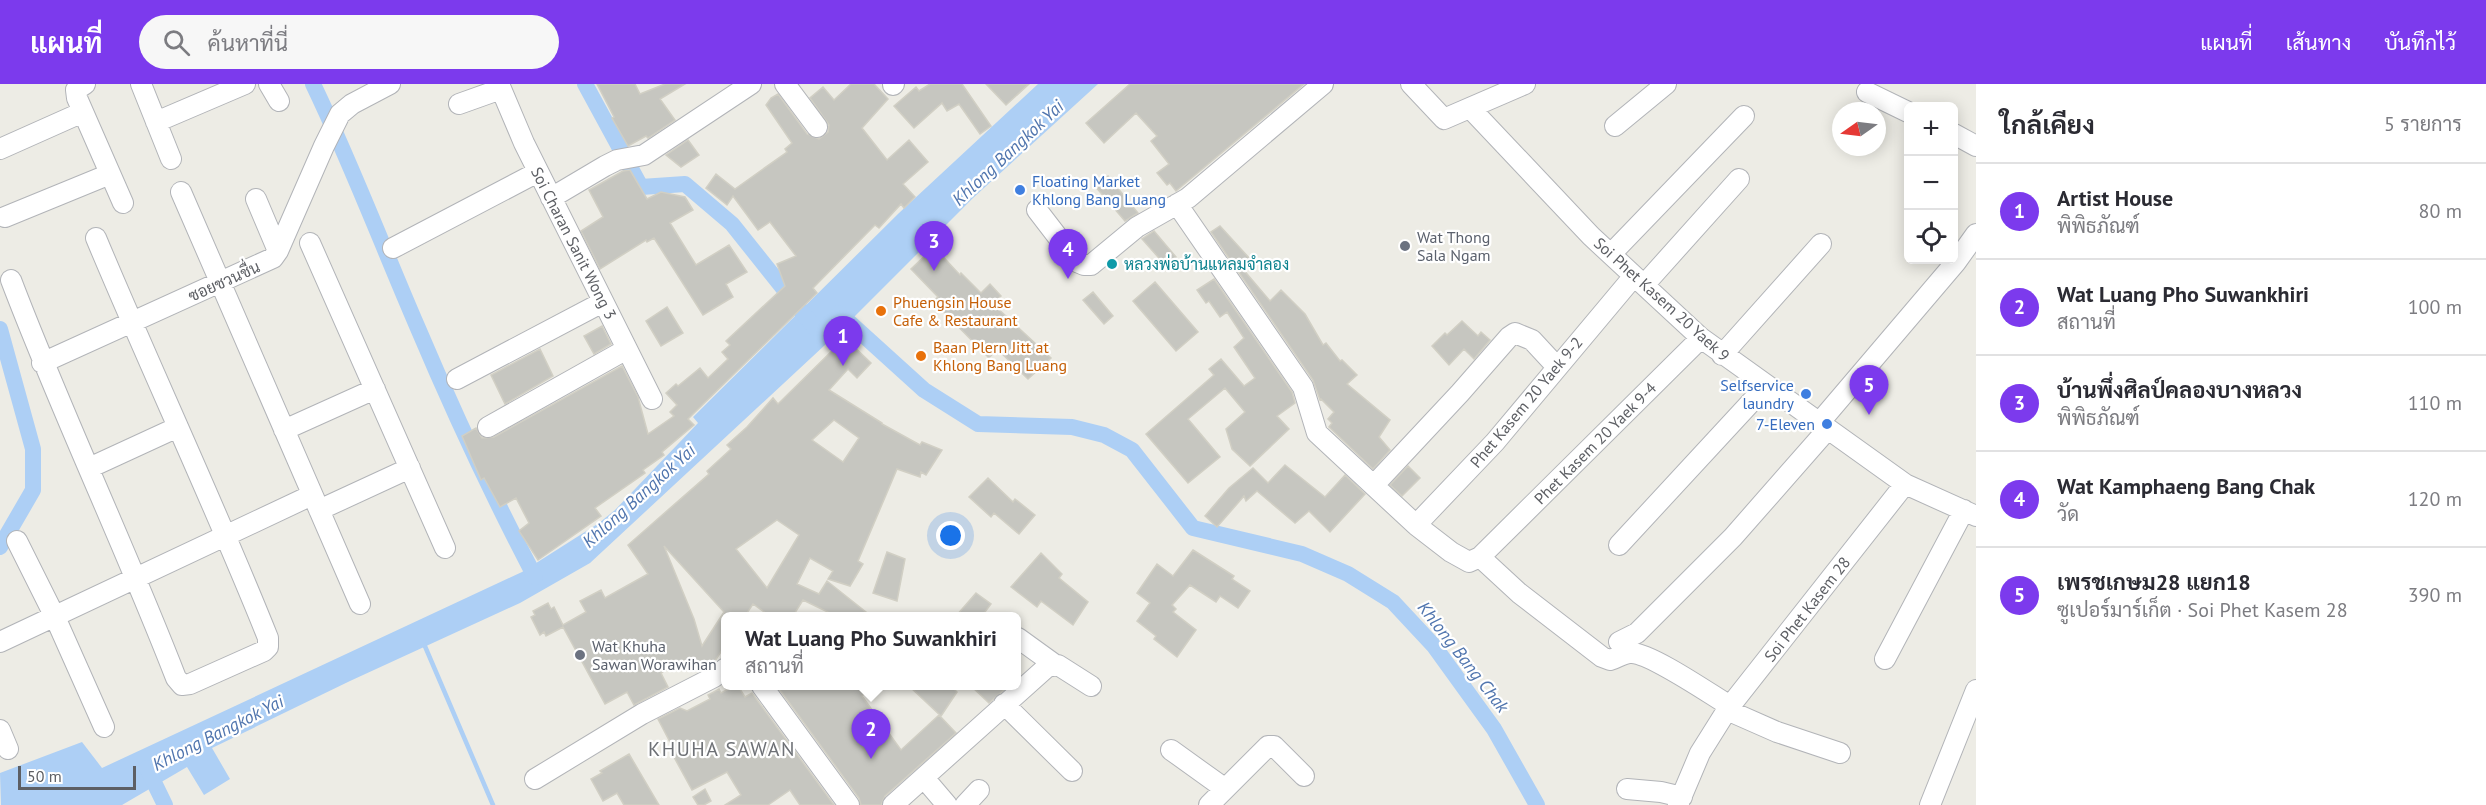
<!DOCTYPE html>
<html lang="th">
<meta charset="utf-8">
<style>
body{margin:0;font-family:"PT Sans",Sarabun,sans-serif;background:#f7f7f7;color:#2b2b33}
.controls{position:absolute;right:18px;top:18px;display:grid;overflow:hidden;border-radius:9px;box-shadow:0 3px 15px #0003}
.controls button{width:54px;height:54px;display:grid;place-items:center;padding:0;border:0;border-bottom:2px solid #e1e1e2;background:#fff;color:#2b2b33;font:30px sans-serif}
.compass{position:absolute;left:1832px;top:18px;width:54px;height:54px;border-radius:50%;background:#fff;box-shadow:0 3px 15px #0003;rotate:256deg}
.scale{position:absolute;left:18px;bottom:15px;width:118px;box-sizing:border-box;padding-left:6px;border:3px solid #5d5f64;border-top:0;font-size:16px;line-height:21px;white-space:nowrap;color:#5d5f64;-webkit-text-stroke:4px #fff;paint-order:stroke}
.you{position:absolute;left:951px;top:452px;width:21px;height:21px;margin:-15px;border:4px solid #fff;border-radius:50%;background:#1a73e8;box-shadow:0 0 0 9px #1a73e833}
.badge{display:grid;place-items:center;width:39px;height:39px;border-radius:50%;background:#7c3aed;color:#fff;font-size:20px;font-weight:700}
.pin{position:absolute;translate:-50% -50px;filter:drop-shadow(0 2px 3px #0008)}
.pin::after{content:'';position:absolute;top:32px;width:21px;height:18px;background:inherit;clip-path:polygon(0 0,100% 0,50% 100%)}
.popup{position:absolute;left:721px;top:528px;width:300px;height:78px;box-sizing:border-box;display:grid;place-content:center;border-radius:9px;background:#fff;filter:drop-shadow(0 2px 4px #0005);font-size:20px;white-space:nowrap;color:#7c7c81}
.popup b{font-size:22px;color:#2b2b33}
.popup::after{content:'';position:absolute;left:50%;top:100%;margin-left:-12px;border:12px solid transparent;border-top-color:#fff}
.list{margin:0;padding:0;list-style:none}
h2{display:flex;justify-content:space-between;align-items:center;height:78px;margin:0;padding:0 24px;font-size:26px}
h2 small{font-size:20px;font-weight:400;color:#7c7c81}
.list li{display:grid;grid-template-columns:39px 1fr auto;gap:18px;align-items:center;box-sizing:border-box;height:96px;padding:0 24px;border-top:2px solid #e1e1e2}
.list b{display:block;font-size:22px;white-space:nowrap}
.list p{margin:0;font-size:20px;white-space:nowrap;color:#7c7c81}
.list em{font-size:20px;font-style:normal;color:#7c7c81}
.icon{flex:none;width:33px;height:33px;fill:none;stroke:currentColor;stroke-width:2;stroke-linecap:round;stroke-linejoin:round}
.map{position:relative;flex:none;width:1976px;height:721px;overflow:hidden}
header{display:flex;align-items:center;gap:36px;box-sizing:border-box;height:84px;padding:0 30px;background:#7c3aed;color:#fff}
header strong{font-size:28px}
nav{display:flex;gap:33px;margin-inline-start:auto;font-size:21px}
.search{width:420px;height:54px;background:#f7f7f7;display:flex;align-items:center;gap:15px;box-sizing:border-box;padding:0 21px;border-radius:33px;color:#7c7c81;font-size:22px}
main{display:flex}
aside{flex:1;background:#fff}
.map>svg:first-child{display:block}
.water{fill:#adcff5}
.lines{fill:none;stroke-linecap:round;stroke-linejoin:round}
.stream{stroke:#adcff5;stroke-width:4.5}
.canal{stroke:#adcff5;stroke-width:16}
.building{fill:#c6c6c0;stroke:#d1cfc4;stroke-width:1.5;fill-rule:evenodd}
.minor-casing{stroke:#b2b4b8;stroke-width:22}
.minor{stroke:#fff;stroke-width:20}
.shop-dot{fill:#3f7fe0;stroke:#fff;stroke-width:2}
.worship-dot{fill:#6b7280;stroke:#fff;stroke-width:2}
.culture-dot{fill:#0f9aa8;stroke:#fff;stroke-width:2}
.food-dot{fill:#e8710a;stroke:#fff;stroke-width:2}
.labels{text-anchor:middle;stroke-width:4.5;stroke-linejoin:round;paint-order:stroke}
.shop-label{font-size:16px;fill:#366cbe;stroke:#fff;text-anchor:end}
.worship-label{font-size:16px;fill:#5b616d;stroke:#fff;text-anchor:start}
.street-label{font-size:16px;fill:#5d5f64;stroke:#fff}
.culture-label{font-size:16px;fill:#0d838f;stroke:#fff;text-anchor:start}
.food-label{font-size:16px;fill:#c56008;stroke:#fff;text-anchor:start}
.water-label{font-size:18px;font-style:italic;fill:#5075ae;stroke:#fff}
.quarter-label{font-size:20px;letter-spacing:1.5px;fill:#6e7176;stroke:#fff}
</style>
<header>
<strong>แผนที่</strong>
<div class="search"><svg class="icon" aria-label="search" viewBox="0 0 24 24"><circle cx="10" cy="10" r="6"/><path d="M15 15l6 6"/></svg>ค้นหาที่นี่</div>
<nav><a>แผนที่</a><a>เส้นทาง</a><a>บันทึกไว้</a></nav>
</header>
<main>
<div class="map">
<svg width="1976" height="721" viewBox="0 0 1976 721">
<rect width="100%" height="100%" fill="#edece5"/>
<path class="water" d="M1038 0H1098L973 114 840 247 590 479 520 519 350 597 212 664 230 695 204 711 187 683 122 721H1L0 689 82 658 102 684 522 488 599 439 615 426 698 339 693 333 899 129Z"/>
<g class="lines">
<path class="stream" d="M424 560 493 721"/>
<path class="canal" d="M313 0C351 79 382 161 417 242 453 327 492 411 535 493
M585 0 641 103 685 100 732 140 815 244
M839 229 924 306 978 340 1072 343 1104 351 1132 366 1193 444 1302 470 1348 490 1393 518 1434 562 1494 645 1537 721
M0 245 33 365V406L0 463
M147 684 165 721"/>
</g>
<path class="building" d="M597 0H635L640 10 665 0H685L660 15 675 36 648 54 646 52 628 62 612 34 614 33Z
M851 0H874L888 15 862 44 887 76 909 56 928 78 903 100 915 113 904 124 901 120 879 144 875 141 813 204 817 209 688 335 694 341 662 368 664 371 643 386 645 389 595 424 601 432 538 476 519 447 529 439 516 414 500 423 484 394 481 396 462 352 476 344 482 354 494 353 622 282 638 313 648 350 674 332 670 328 677 321 666 309 676 300 678 302 700 284 708 294 728 275 722 268 730 261 726 257 785 202 777 180 796 172 770 138 758 146 733 112 727 121 706 104 716 90 735 105 787 68 785 65 792 59 766 21 771 14 778 10 807 50 819 55 828 48 829 41 810 14 823 3 834 16Z
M930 0H962L991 42 980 50 959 20 947 27 942 19 914 44 894 22 916 3 919 7Z
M986 0H1029L1006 21Z
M1130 0H1304L1176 107 1170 99 1167 101 1157 89 1169 80 1151 57 1157 52 1136 29 1104 59 1086 39Z
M688 56 699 71 681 83 666 71Z
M630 86 647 115 661 108 685 113 693 126 670 139 696 181 729 161 747 188 726 200 733 213 703 231 654 154 647 158 646 156 600 185 581 147 603 133 589 106 623 87Z
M1108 92 1138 129 1125 137 1095 102Z
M1220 142 1251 176 1242 184 1270 217 1281 206 1305 230 1323 261 1326 259 1340 277 1342 276 1357 291 1347 300 1390 336 1379 353 1390 366 1373 385 1329 343 1332 339 1328 335 1334 328 1321 315 1320 316 1313 296 1211 148Z
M1154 147 1176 173 1166 182 1142 155Z
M934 163 960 191 961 189 981 209 990 200 1001 212 993 220 1051 274 1028 295 997 265 989 274 933 217 938 213 911 185Z
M1214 195 1292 308 1295 319 1277 332 1289 345 1250 382 1232 365 1226 345 1245 328 1225 304 1188 335 1220 373 1188 399 1146 350 1214 291 1209 285 1221 275 1244 302 1255 294 1234 263 1244 254 1227 228 1220 233 1209 217 1206 219 1197 206Z
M1155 198 1198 248 1176 267 1133 217Z
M1093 208 1113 232 1104 240 1083 216Z
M667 223 683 249 661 262 646 237Z
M1462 237 1478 252 1481 248 1490 256 1474 275 1464 265 1449 281 1432 262 1445 249 1447 251Z
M602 242 611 260 594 270 584 252Z
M845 254 871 279 857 294 848 285 829 306 882 339V340L920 361 922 358 942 366 926 391 921 388 920 393 897 385 858 477 863 480 850 502 828 495 833 487 810 474 797 500 819 510 827 497 871 532H836L803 516 793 532H770L753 520 745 532H728L726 530V560L715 577 708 583 701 586 683 577 661 589 668 603 634 621 627 608 605 620 563 543 546 552 544 548 540 551 531 533 535 531 533 527 548 519 551 525 554 523 563 541 586 528 580 517 601 506 605 514 648 490 628 461 709 390 707 387 731 365 727 361 747 343 773 314 778 320ZM834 336 859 354 843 378 812 356ZM777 436 799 451 767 504 736 465ZM664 462 724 528 702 562 694 535Z
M540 265 553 292 505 320 491 291Z
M1285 381 1325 413 1345 391 1365 410 1330 448 1309 427 1295 439 1257 407 1246 417 1244 412 1217 443 1205 432 1229 404 1253 384 1268 399Z
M1408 382 1420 394 1402 412 1390 401Z
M988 394 1013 418 1015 415 1035 431 1019 450 994 429 991 433 969 413Z
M1193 466 1234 492 1232 495 1250 507 1238 524 1220 512 1216 518 1190 501 1172 521 1176 525 1173 528 1196 546 1177 573 1154 555 1156 552 1137 537 1150 519 1137 509 1157 480 1173 492Z
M887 468 905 475 897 517 873 509Z
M1041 469 1062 490 1059 494 1088 518 1073 541 1041 517 1037 523 1011 503Z
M976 509 991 520 982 532H956Z
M734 602H738L745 613 752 609 834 721H800L790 706 768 721H725L741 711 727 688 692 706 669 664 672 662 658 635 680 624 687 627 710 615 708 611 719 605 721 609Z
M777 602H872L862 612 901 666 939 631 956 649 885 712 881 721H861L859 714Z
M909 602H951L957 608 941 632Z
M971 602H1008L989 619Z
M629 670 659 721H624L617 709 603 717 591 695 602 689 600 687Z
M705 705 711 717 704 721H698L693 713Z"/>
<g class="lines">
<defs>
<path id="minor" d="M85 0 76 6 77 14 123 119
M141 0 171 75
M269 0 279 17
M499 0 524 59 652 315
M785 0 817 43
M1411 0 1444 35 1525 0
M893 1 894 0
M1867 8 1908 28
M459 20 501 5
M1470 24 1591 152 1701 254 1905 400
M156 38 245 0
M1615 42 1666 0
M1954 50 1976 62
M0 65 83 28
M181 108 360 520
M551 114 605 82 617 76 644 71 751 0
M256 115 278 167
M1177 120 1303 303 1317 349 1416 441 1451 468 1469 478 1480 473 1701 254
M1037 126 1077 178 1084 181H1091L1137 143 1188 114 1323 0
M5 133 110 90
M310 159 445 464
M393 164 538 88
M1611 170 1744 32
M11 196C62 330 124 460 176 594L182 601 190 600 264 567 268 563V554C214 419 152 288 96 154
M1644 201 1739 95
M1722 271 1821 160
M42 279 273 174 278 167 324 62 340 30 352 20 390 0
M457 295 603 218
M1819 339 1956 178 1976 150
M488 343 627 265
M284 346 375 305
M89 384 178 343
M1374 401 1460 309 1509 253 1515 249 1532 256 1557 283
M319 426 410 384
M1416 441 1495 358 1634 192
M17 457 55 533 104 643
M1619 461 1766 302
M1480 473 1519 509 1602 573 1610 576C1618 574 1624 568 1632 569 1652 570 1710 610 1730 622
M1018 554 1054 580
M0 558 312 411
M1619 558 1637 549 1733 453 1827 346
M1885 575 1964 426
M762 602 849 721
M1004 620 1072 687
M1727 626 1777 648 1840 669
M0 646 8 665
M1171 666 1224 704
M924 694 947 721
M535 695 642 630 714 593 726 584
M1627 705 1661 708 1682 713
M893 721 1047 583 1058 581 1091 602
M965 721 979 706
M1209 721 1268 662H1274L1304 692
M1678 721 1700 669 1727 626 1905 400 1976 432
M1930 721 1976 606"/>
</defs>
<use href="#minor" class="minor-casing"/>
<use href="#minor" class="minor"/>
</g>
<g class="shop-dot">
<circle cx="1020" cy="106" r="6"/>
<circle cx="1806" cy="310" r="6"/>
<circle cx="1827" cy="340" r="6"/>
</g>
<g class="worship-dot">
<circle cx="1405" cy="162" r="6"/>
<circle cx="580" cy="571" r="6"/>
</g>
<circle class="culture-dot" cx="1112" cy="180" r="6"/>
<g class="food-dot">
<circle cx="881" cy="227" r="6"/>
<circle cx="921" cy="272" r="6"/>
</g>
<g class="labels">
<g class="shop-label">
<text x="1032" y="103" text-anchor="start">Floating Market<tspan x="1032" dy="18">Khlong Bang Luang</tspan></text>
<text x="1794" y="307">Selfservice<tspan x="1794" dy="18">laundry</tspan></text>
<text x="1815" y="346">7-Eleven</text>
</g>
<g class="worship-label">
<text x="1417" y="159">Wat Thong<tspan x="1417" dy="18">Sala Ngam</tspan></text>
<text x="592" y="568">Wat Khuha<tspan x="592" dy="18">Sawan Worawihan</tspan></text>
</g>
<g class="street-label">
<text transform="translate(574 159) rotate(63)" y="6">Soi Charan Sanit Wong 3</text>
<text transform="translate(224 197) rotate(-24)" y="6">ซอยชวนชื่น</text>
<text transform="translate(1662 215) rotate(42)" y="6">Soi Phet Kasem 20 Yaek 9</text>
<text transform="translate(1526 318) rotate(-50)" y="6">Phet Kasem 20 Yaek 9-2</text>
<text transform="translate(1595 359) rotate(-45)" y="6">Phet Kasem 20 Yaek 9-4</text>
<text transform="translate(1807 525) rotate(-52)" y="6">Soi Phet Kasem 28</text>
</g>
<g class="culture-label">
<text x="1124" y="186">หลวงพ่อบ้านแหลมจำลอง</text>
</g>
<g class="food-label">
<text x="893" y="224">Phuengsin House<tspan x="893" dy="18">Cafe &amp; Restaurant</tspan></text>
<text x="933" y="269">Baan Plern Jitt at<tspan x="933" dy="18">Khlong Bang Luang</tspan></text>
</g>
<g class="water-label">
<text transform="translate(1008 69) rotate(-43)" y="6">Khlong Bangkok Yai</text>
<text transform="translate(639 412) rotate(-42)" y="6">Khlong Bangkok Yai</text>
<text transform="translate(1463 573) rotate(52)" y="6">Khlong Bang Chak</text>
<text transform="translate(218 649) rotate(-27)" y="6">Khlong Bangkok Yai</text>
</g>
<g class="quarter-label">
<text x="722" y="672">KHUHA SAWAN</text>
</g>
</g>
</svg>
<div class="controls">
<button>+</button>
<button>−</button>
<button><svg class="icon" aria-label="locate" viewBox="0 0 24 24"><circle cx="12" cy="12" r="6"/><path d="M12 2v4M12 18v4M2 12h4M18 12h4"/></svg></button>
</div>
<svg class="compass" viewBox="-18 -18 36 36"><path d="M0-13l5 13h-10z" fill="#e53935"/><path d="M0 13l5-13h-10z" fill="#7c7c81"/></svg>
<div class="scale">50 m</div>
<div class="you"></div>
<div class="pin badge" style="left:843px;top:282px">1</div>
<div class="pin badge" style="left:871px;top:675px">2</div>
<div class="popup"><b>Wat Luang Pho Suwankhiri</b>สถานที่</div>
<div class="pin badge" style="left:934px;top:187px">3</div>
<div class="pin badge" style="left:1068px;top:195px">4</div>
<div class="pin badge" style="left:1869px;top:331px">5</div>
</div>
<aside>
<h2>ใกล้เคียง<small>5 รายการ</small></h2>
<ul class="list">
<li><span class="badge">1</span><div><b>Artist House</b><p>พิพิธภัณฑ์</p></div><em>80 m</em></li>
<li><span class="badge">2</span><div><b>Wat Luang Pho Suwankhiri</b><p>สถานที่</p></div><em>100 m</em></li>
<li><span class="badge">3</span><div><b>บ้านพึ่งศิลป์คลองบางหลวง</b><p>พิพิธภัณฑ์</p></div><em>110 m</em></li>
<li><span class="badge">4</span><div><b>Wat Kamphaeng Bang Chak</b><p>วัด</p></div><em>120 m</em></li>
<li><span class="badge">5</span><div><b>เพรชเกษม28 แยก18</b><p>ซูเปอร์มาร์เก็ต · Soi Phet Kasem 28</p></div><em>390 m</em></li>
</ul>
</aside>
</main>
